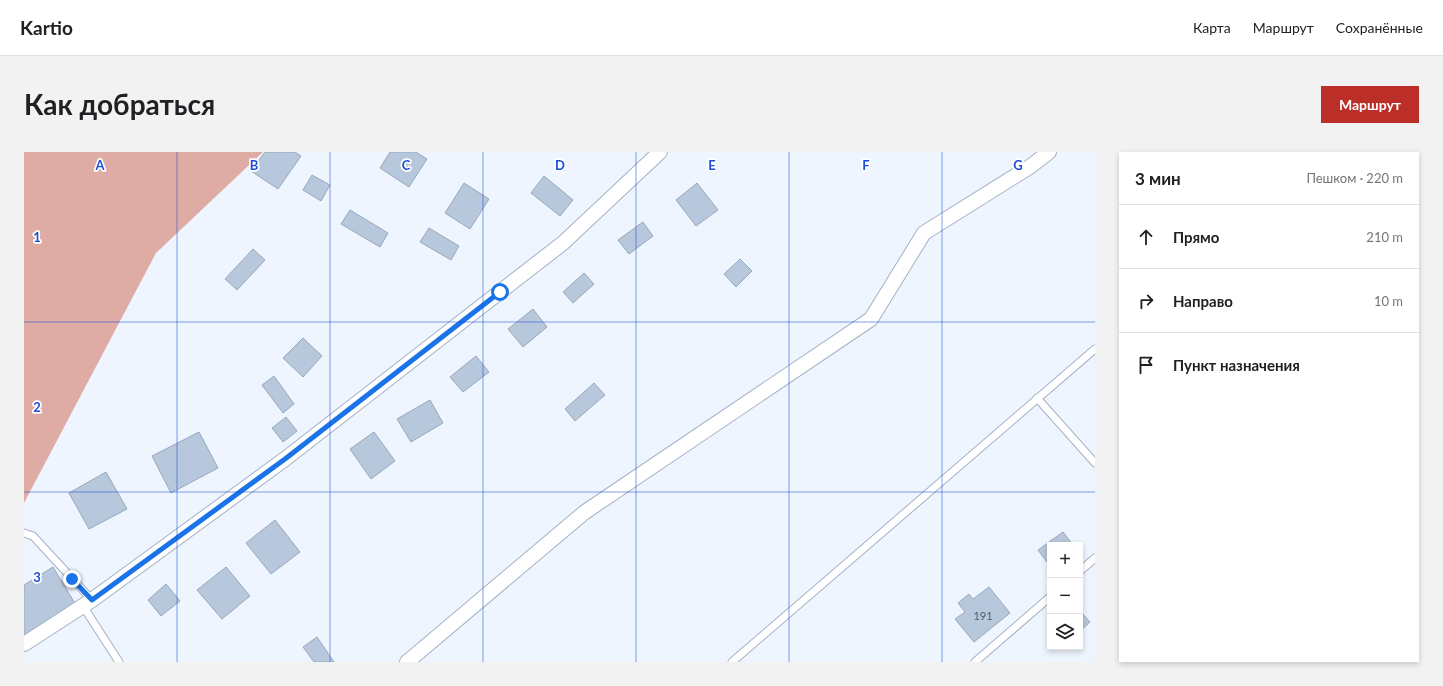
<!DOCTYPE html>
<html lang="ru">
<meta charset="utf-8">
<style>
body{margin:0;font-family:Lato,sans-serif;background:#f2f2f2;color:#202124}
.controls{position:absolute;right:12px;bottom:12px;display:grid;overflow:hidden;border-radius:0px;box-shadow:0 2px 6px #0003}
.controls button{width:36px;height:36px;display:grid;place-items:center;padding:0;border:0;border-bottom:1px solid #e0e0e0;background:#fff;color:#202124;font:20px sans-serif}
.stop{position:absolute;width:12px;height:12px;margin:-9px;border:3px solid #1a73e8;border-radius:50%;background:#fff}
.stop.end{background:#1a73e8;border-color:#fff;box-shadow:0 1px 4px #0008}
.list{margin:0;padding:0;list-style:none}
h2{display:flex;justify-content:space-between;align-items:center;height:52px;margin:0;padding:0 16px;font-size:17px}
h2 small{font-size:13px;font-weight:400;color:#757577}
.list li{display:grid;grid-template-columns:26px 1fr auto;gap:12px;align-items:center;box-sizing:border-box;height:64px;padding:0 16px;border-top:1px solid #e0e0e0}
.list b{display:block;font-size:15px;white-space:nowrap}
.list em{font-size:13px;font-style:normal;color:#757577}
.icon{flex:none;width:22px;height:22px;fill:none;stroke:currentColor;stroke-width:2;stroke-linecap:round;stroke-linejoin:round}
.map{position:relative;flex:none;width:1071px;height:510px;overflow:hidden;border-radius:0px}
header{display:flex;align-items:center;gap:24px;box-sizing:border-box;height:56px;padding:0 20px;background:#fff;border-bottom:1px solid #e0e0e0}
header strong{font-size:19px}
nav{display:flex;gap:22px;margin-inline-start:auto;font-size:14px}
.intro{display:flex;align-items:center;justify-content:space-between;box-sizing:border-box;height:96px;padding:0 24px}
h1{margin:0;font-size:28px}
.button{padding:10px 18px;border-radius:0px;background:#bc2e28;color:#fff;font-size:14px;font-weight:700}
main{display:flex;gap:24px;padding:0 24px}
aside{flex:1;background:#fff;border-radius:0px;box-shadow:0 2px 6px #0003}
.map>svg:first-child{display:block}
.forest{fill:#deaca5}
.building{fill:#b8c8dc;stroke:#98a8bb}
.lines{fill:none;stroke-linecap:round;stroke-linejoin:round}
.service-casing{stroke:#a2b2c5;stroke-width:9}
.minor-casing{stroke:#a2b2c5;stroke-width:16}
.service{stroke:#fff;stroke-width:7}
.minor{stroke:#fff;stroke-width:14}
.route{stroke:#1a73e8;stroke-width:5}
.grid{fill:none;stroke:#1d4ed8;stroke-width:1;stroke-opacity:0.55}
.labels{text-anchor:middle;stroke-width:3.5;stroke-linejoin:round;paint-order:stroke}
.number-label{font-size:11px;fill:#505963}
.grid-label{font-size:13px;text-anchor:middle;font-weight:bold;fill:#1d4ed8;stroke:#fff;stroke-width:3.5;stroke-linejoin:round;paint-order:stroke}
</style>
<header>
<strong>Kartio</strong>
<nav><a>Карта</a><a>Маршрут</a><a>Сохранённые</a></nav>
</header>
<div class="intro"><h1>Как добраться</h1><a class="button">Маршрут</a></div>
<main>
<div class="map">
<svg width="1071" height="510" viewBox="0 0 1071 510">
<rect width="100%" height="100%" fill="#eff5fe"/>
<path class="forest" d="M0 0H239L132 101 0 351Z"/>
<path class="building" d="M241 0H271L277 4 254 37 227 19Z
M366 0H392L403 7 385 35 356 16Z
M288 23 306 33 297 49 279 38Z
M520 24 549 48 536 64 507 41Z
M440 31 465 47 446 77 421 61Z
M673 31 694 58 672 74 652 48Z
M326 58 364 81 356 95 317 72Z
M619 70 629 84 605 102 594 88Z
M405 76 435 94 427 108 396 90Z
M229 97 241 108 213 138 201 127Z
M716 107 728 119 712 135 700 122Z
M560 121 570 132 549 151 539 140Z
M509 157 523 175 499 195 484 177Z
M279 186 298 204 279 225 259 206Z
M452 204 465 220 439 240 426 225Z
M250 224 270 252 259 261 238 233Z
M570 231 581 243 551 269 541 257Z
M406 248 419 271 387 290 373 267Z
M262 265 273 279 259 290 248 276Z
M175 280 194 316 147 341 128 304Z
M350 280 371 309 347 327 326 297Z
M82 320 103 357 65 377 45 341Z
M251 368 276 400 247 422 222 391Z
M1039 380 1049 393H1026V414L1014 398Z
M29 415 52 453 0 484V433Z
M202 415 226 444 198 467 173 438Z
M142 432 156 449 137 464 124 448Z
M965 435 986 461 950 490 931 467 941 460 934 451 945 442 949 447Z
M1056 459 1066 470 1056 479Z
M293 485 310 510H290L279 495Z"/>
<g class="lines">
<defs>
<path id="service" d="M1013 246 1071 311
M0 381 9 384 68 448
M1056 419 1071 406
M59 454 95 510
M708 510 1071 197
M951 510 1026 445"/>
<path id="minor" d="M0 492 68 448 261 307 539 91 636 0
M383 510 561 360 847 167 900 81 1007 14 1025 0"/>
</defs>
<use href="#service" class="service-casing"/>
<use href="#minor" class="minor-casing"/>
<use href="#service" class="service"/>
<use href="#minor" class="minor"/>
</g>
<g class="lines">
<path class="route" d="M48 427 68 448 261 307 476 140"/>
</g>
<path class="grid" d="M153 0V510M306 0V510M459 0V510M612 0V510M765 0V510M918 0V510M0 170H1071M0 340H1071"/>
<g class="labels">
<g class="number-label">
<text x="959" y="468">191</text>
</g>
</g>
<g class="grid-label">
<text x="76" y="18">A</text>
<text x="230" y="18">B</text>
<text x="382" y="18">C</text>
<text x="536" y="18">D</text>
<text x="688" y="18">E</text>
<text x="842" y="18">F</text>
<text x="994" y="18">G</text>
<text x="13" y="90">1</text>
<text x="13" y="260">2</text>
<text x="13" y="430">3</text>
</g>
</svg>
<div class="controls">
<button>+</button>
<button>−</button>
<button><svg class="icon" aria-label="layers" viewBox="0 0 24 24"><path d="M12 4l9 5-9 5-9-5zM3 14l9 5 9-5"/></svg></button>
</div>
<div class="stop" style="left:476px;top:140px"></div>
<div class="stop end" style="left:48px;top:427px"></div>
</div>
<aside>
<h2>3 мин<small>Пешком · 220 m</small></h2>
<ul class="list">
<li><svg class="icon" aria-label="ahead" viewBox="0 0 24 24"><path d="M12 20V5M6 11l6-6 6 6"/></svg><div><b>Прямо</b></div><em>210 m</em></li>
<li><svg class="icon" aria-label="right" viewBox="0 0 24 24"><path d="M7 20v-9h11M14 6l5 5-5 5"/></svg><div><b>Направо</b></div><em>10 m</em></li>
<li><svg class="icon" aria-label="arrive" viewBox="0 0 24 24"><path d="M6 21V4h12l-3 4 3 4H6"/></svg><div><b>Пункт назначения</b></div></li>
</ul>
</aside>
</main>
